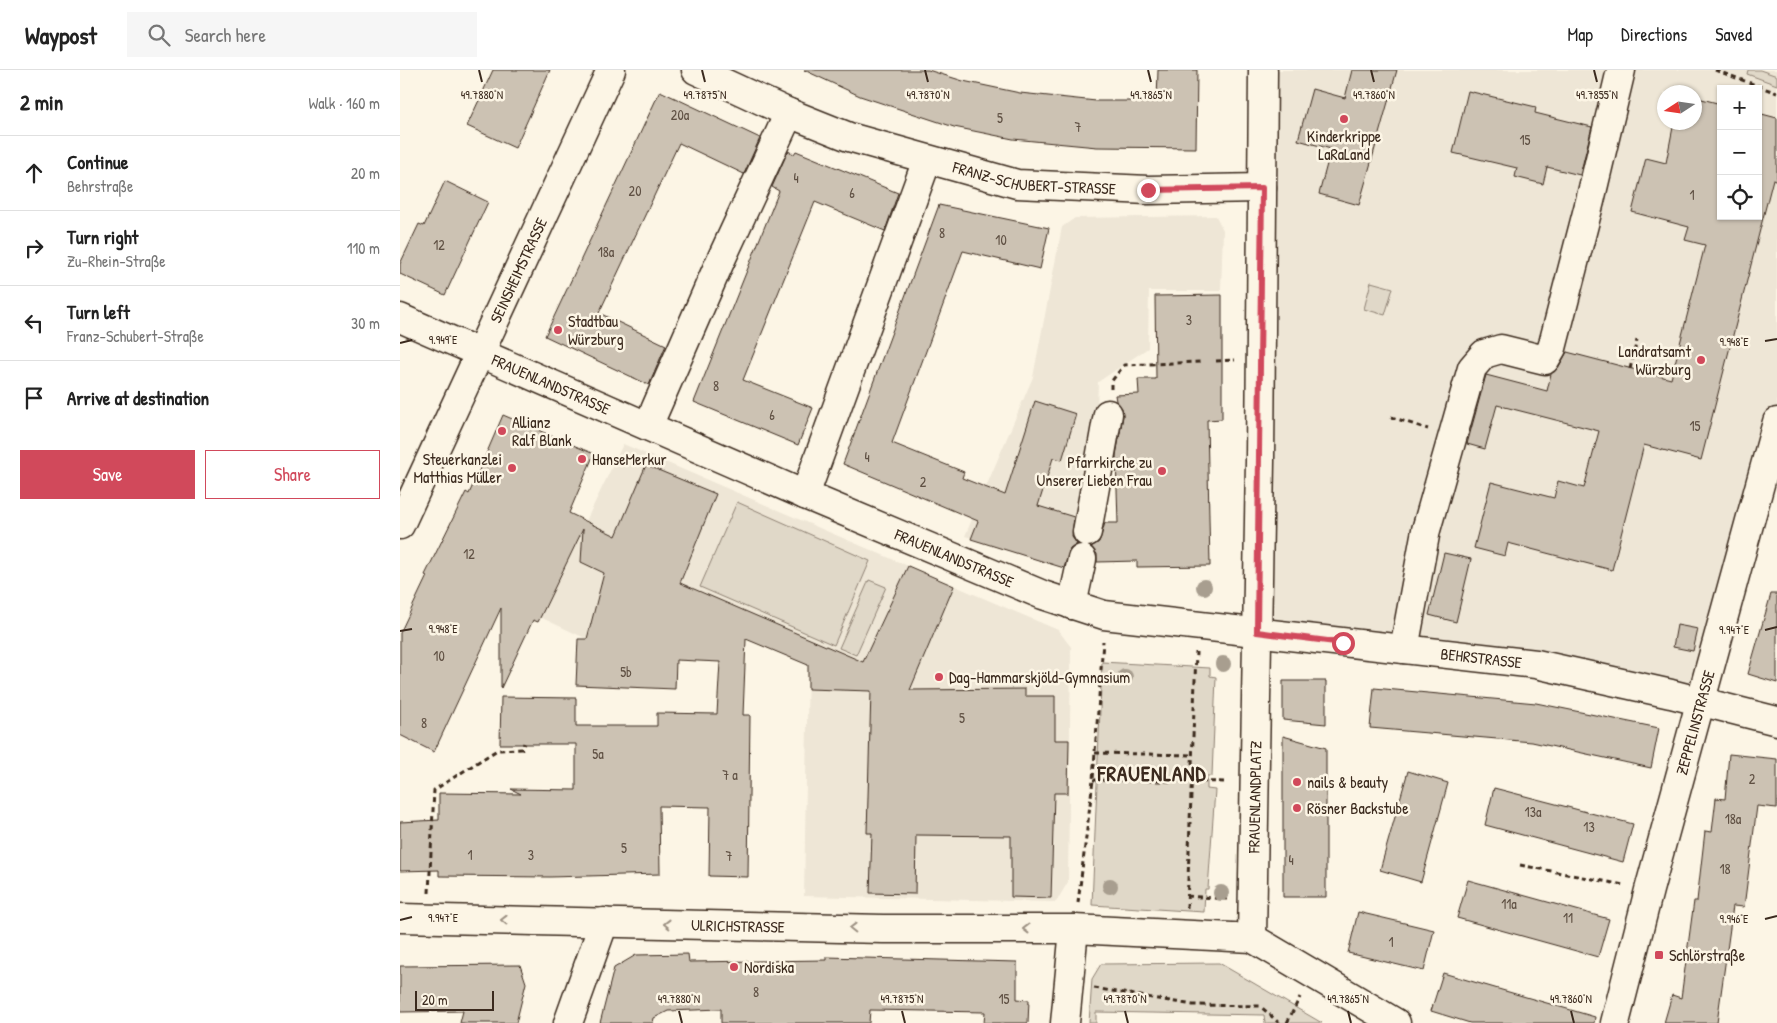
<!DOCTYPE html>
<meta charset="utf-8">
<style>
body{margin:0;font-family:"Patrick Hand",sans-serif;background:#f6f6f6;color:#222}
.controls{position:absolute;right:15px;top:15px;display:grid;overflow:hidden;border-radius:0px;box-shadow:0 1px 4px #0004}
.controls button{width:45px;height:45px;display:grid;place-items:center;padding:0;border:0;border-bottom:1px solid #e0e0e0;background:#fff;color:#222;font:25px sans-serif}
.compass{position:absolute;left:1257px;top:15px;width:45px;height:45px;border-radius:50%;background:#fff;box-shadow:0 1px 4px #0004;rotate:258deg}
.scale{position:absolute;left:15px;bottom:12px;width:79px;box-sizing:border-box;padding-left:5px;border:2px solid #3b2a1e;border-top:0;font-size:14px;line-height:18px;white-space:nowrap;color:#3b2a1e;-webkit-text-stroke:4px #fcf5e5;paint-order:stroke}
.stop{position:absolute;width:15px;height:15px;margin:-11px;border:4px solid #d1495b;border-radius:50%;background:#fff}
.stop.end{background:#d1495b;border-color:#fff;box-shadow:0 1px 5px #0008}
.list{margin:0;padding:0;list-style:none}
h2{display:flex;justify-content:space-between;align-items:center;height:65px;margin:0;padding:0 20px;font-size:21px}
h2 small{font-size:16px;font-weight:400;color:#767676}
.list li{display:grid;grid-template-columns:32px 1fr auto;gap:15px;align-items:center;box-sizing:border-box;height:75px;padding:0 20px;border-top:1px solid #e0e0e0}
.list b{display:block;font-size:19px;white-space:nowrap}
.list p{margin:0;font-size:16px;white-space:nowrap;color:#767676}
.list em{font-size:16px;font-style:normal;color:#767676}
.actions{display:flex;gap:10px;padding:15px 20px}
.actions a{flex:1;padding:11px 0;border:1px solid #d1495b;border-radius:0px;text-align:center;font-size:18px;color:#d1495b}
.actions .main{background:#d1495b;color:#fff}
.icon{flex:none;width:28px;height:28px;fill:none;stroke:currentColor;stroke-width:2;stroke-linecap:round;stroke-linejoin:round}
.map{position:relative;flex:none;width:1377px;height:953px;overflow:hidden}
header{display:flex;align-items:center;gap:30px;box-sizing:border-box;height:70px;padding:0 25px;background:#fff;border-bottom:1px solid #e0e0e0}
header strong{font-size:24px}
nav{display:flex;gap:28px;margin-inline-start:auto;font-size:18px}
.search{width:350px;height:45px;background:#f6f6f6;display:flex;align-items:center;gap:12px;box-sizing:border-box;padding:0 18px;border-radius:0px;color:#767676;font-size:19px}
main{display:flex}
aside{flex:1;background:#fff}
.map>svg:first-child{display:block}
.built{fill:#eee6d6;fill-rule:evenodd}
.green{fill:#e0d8c8;stroke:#8e8173}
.building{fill:#ccc2b3;stroke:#3b2a1e}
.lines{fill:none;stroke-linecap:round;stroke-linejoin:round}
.minor-casing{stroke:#3b2a1e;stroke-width:31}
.path{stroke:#3b2a1e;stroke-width:3;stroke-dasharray:5 4;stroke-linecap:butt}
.minor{stroke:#fcf5e5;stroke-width:28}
.tree{fill:#a89e8f}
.oneway{stroke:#9c9082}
.route{stroke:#d1495b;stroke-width:6}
.ticks{fill:none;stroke:#3b2a1e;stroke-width:2}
.poi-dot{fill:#d1495b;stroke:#fcf5e5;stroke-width:2}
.labels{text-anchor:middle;stroke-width:5;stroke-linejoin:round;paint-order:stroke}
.number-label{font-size:14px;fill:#5f5043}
.poi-label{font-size:16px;fill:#3b2a1e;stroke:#fcf5e5;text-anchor:start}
.street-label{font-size:16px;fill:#3b2a1e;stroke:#fcf5e5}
.district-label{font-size:21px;font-weight:bold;letter-spacing:1px;fill:#3b2a1e;stroke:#fcf5e5}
.ticks-label{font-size:12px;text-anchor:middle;fill:#3b2a1e;stroke:#fcf5e5;stroke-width:5;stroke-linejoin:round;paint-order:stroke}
</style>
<header>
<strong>Waypost</strong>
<div class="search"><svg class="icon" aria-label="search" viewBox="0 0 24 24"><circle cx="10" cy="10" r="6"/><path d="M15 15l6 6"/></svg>Search here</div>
<nav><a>Map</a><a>Directions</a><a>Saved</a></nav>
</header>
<main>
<aside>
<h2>2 min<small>Walk · 160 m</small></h2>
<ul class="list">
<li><svg class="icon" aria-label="ahead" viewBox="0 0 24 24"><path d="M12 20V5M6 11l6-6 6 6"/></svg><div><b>Continue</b><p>Behrstraße</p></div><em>20 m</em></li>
<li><svg class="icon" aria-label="right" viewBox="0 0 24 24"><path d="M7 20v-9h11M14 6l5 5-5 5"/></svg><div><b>Turn right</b><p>Zu-Rhein-Straße</p></div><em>110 m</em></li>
<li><svg class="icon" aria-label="left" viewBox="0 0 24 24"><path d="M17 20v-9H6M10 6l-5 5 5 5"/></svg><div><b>Turn left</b><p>Franz-Schubert-Straße</p></div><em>30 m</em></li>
<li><svg class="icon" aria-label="arrive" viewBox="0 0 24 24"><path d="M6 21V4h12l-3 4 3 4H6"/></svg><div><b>Arrive at destination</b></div></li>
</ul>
<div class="actions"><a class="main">Save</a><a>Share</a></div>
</aside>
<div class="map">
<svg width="1377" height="953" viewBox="0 0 1377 953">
<rect width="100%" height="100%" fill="#fcf5e5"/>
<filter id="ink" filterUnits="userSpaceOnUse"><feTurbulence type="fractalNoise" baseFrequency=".02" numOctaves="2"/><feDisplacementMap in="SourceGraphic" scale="10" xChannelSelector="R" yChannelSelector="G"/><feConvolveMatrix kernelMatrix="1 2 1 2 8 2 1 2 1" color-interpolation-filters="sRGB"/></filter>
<g filter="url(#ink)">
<path class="built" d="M865 0H1377V341L1299 629 859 560ZM1321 19H1358V146H1321ZM1264 22H1294V52H1264Z
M816 146 823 160 821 221H749L748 278 698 312 693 453 694 492 668 500 565 466 633 307 662 157 675 148Z
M223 374 658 560 671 577 668 812 656 832 404 826 408 595 346 569H187L140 547Z"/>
<path class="green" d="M1348 0H1360L1377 6V15L1347 4Z
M971 212 993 218 985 245 964 239Z
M337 432 470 491 434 575 300 517Z
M469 510 486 517 456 585 439 578Z
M702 592 810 598V606L816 607 812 706H807V719L815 720 808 819H805L804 842 692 835Z
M819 893 922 953H865L864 945 696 942V953H689L692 909 701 894Z"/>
<path class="building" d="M93 0H150L115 78 67 56Z
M404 0H528L563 11 620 23 696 31H757L758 0H797L796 78 697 77 613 69 554 57 460 26Z
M952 0H997L959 135 919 124 931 79 898 70 912 19 945 28Z
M260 21 360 68 344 104 279 73 199 243 266 275 249 315 145 266Z
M1068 21 1136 37 1135 43 1192 57 1180 105 1147 97 1143 114 1115 107 1117 98 1053 83Z
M1294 27 1321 34V146H1358V43L1377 48V111L1373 109 1301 390 1244 375 1212 500 1108 473 1105 486 1074 478 1091 412 1154 428 1158 411 1184 418 1199 361 1097 335 1085 379 1067 374 1086 305 1147 321 1151 304 1158 298 1167 282 1271 309 1305 175 1285 170 1289 157 1232 142 1246 88 1266 93 1274 52H1294Z
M388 81 394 84 396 81 498 123 485 161 415 132 343 310 413 338 398 375 294 332 379 121 372 117Z
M45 111 88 132 45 225 0 204V194L19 154 24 156Z
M539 135 649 158 640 199 563 181 492 373 564 402 562 408 605 425 635 331 676 344 662 390 653 388 638 436 674 447 672 467 677 474 670 479 664 498 571 469 578 451 443 394Z
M822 225V349L807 350 810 496 737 497V491L697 492V484L691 477 699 472 705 453H718L716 385 723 346 722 338 716 331 715 325 739 324 738 309H756L755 226Z
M103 345 194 384 169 443 216 466 246 395 316 424 280 513 463 592 508 496 554 516 510 620 625 619V626H655V670H669L668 723H654L651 828 611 827V766L516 765 515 824 470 823 472 763H467L471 621 408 619V595L346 569 343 645H350L348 807 309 806 310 737 259 736 260 804 150 807 39 806V800L0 801V752L39 750V723L121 724 111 719 176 720V674H100L101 627 176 628V656H257V643L317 644 320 592 276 590 275 619 176 615 178 569H187L204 503 181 492 183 459 138 552 133 550 101 618V538L34 682 0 665V563L27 506 25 505 66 422 69 424Z
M1044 483 1071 489 1056 552 1029 545Z
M1371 524H1377V613L1348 604Z
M1277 555 1298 559 1293 581 1273 577Z
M883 611H926V654L883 650Z
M974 618 1136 633 1259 658 1251 698 1132 672 970 658Z
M883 666 926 678V827H883Z
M1329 684 1377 689V738L1357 736 1344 837 1333 836 1317 953H1264L1272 925 1281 928 1294 831H1297L1305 761 1312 762 1316 728 1325 729Z
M1008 701 1048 713 1021 812 980 800Z
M1094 718 1233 754 1223 792 1085 755Z
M1068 810 1209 849 1198 887 1057 848Z
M958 842 1034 860 1024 901 948 883Z
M288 884 289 892 426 890V887L617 892V929L629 930 628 953H584L585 942 470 940 469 953H321V939L268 941 254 948 253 953H200L214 898 236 885Z
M120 895 126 913 116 953H60L63 941 0 942V896Z
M1043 903 1195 947 1194 953H1070L1031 941Z"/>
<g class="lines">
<defs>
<g id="minor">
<path id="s1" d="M296 0 389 43 449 67 617 114 748 120 862 118"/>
<path id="s2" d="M0 248 405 425 643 525 704 545 1136 594 1271 624 1377 651"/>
<path d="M248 356 319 194 389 43"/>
<path d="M405 425 527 90"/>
<path id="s3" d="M0 455 211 0"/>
<path d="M687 462 708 344"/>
<path d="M672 535 682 489"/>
<path d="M1004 579 1026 460 1072 298 1084 284 1101 279 1145 290 1152 278 1190 131 1221 0"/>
<path id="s4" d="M0 848 483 859H674L852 868 996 953"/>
<path id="s5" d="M852 868 860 391 863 0"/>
<path d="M168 953 204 852"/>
<path d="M665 953 674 859"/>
<path id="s6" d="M1215 953 1249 820 1377 352"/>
</g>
</defs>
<use href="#minor" class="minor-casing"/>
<path class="path" d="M1315 0 1377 23
M816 291 835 290
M1230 299 1237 270
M711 319V312L724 295 800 292
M991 347 1028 359
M695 683 792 685
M693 710 828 712
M1120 795 1224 815
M29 823 34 720 97 680 122 679 124 673
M787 826 827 829
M678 833 693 710 703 571
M787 838 796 582
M694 918 793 935 860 936 879 953
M887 953 900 927"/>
<use href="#minor" class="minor"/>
</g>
<g class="tree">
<circle cx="804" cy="517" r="8"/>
<circle cx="823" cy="594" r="8"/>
<circle cx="725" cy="607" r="8"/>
<circle cx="710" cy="816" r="8"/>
<circle cx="821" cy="823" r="8"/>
</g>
<defs><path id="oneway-chevron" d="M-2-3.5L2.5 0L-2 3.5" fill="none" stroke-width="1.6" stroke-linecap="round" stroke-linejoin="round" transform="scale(1.25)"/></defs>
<g class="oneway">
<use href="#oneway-chevron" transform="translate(104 850) rotate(-179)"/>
<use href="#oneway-chevron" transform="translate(267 854) rotate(-179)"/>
<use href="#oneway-chevron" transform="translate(453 858) rotate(-179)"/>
<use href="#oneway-chevron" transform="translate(626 859) rotate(180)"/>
</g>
</g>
<g class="lines" filter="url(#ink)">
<path class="route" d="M748 120 862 118 857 562 943 573"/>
</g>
<path class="ticks" d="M79 0 82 12M302 0 305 12M525 0 528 12M748 0 751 12M971 0 974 12M1194 0 1197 12M1365 271 1377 269M0 273 12 270M1365 560 1377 557M0 561 12 559M1365 849 1377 846M0 850 12 847M279 941 282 953M502 941 505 953M725 941 728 953M948 941 951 953M1171 941 1174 953"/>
<g class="poi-dot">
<circle cx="944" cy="49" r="5"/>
<circle cx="158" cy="260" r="5"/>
<circle cx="1301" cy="290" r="5"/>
<circle cx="102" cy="361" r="5"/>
<circle cx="182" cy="389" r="5"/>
<circle cx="112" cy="398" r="5"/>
<circle cx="762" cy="401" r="5"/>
<circle cx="539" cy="607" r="5"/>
<circle cx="897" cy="712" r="5"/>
<circle cx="897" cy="738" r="5"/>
<rect x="1254" y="880" width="10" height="10" rx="2.5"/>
<circle cx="334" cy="897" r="5"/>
</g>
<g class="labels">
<g class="number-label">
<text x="280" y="50">20a</text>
<text x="600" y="53">5</text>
<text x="678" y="62">7</text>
<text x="1125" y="75">15</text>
<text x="396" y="113">4</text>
<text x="235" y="126">20</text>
<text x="452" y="128">6</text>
<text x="1292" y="130">1</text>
<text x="542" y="168">8</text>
<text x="601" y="175">10</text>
<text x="39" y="180">12</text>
<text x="206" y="187">18a</text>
<text x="789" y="255">3</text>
<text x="316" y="321">8</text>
<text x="372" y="350">6</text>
<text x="1295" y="361">15</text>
<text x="467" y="392">4</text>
<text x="523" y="417">2</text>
<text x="69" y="489">12</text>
<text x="39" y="591">10</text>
<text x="226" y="607">5b</text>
<text x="562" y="653">5</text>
<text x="24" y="658">8</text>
<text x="198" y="689">5a</text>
<text x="330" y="710">7 a</text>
<text x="1352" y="714">2</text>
<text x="1133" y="747">13a</text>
<text x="1333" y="754">18a</text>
<text x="1189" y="762">13</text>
<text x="224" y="783">5</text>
<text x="70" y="790">1</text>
<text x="131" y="790">3</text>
<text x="329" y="791">7</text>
<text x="891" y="795">4</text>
<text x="1325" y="804">18</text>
<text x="1109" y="839">11a</text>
<text x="1168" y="853">11</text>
<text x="991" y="877">1</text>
<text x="356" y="927">8</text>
<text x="604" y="934">15</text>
</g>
<g class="poi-label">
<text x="944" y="72" text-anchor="middle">Kinderkrippe<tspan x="944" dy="18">LaRaLand</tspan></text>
<text x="168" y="257">Stadtbau<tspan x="168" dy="18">Würzburg</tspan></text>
<text x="1291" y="287" text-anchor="end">Landratsamt<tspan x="1291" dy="18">Würzburg</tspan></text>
<text x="112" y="358">Allianz<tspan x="112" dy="18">Ralf Blank</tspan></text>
<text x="102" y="395" text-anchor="end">Steuerkanzlei<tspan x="102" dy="18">Matthias Müller</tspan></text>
<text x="192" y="395">HanseMerkur</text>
<text x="752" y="398" text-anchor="end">Pfarrkirche zu<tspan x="752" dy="18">Unserer Lieben Frau</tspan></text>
<text x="549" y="613">Dag-Hammarskjöld-Gymnasium</text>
<text x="907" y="718">nails &amp; beauty</text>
<text x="907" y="744">Rösner Backstube</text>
<text x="1269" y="891">Schlörstraße</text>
<text x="344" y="903">Nordiska</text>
</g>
<g class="street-label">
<text dy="6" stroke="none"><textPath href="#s1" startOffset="358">FRANZ-SCHUBERT-STRASSE</textPath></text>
<text dy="6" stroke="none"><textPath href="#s3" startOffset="281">SEINSHEIMSTRASSE</textPath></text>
<text dy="6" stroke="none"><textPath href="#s2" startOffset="165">FRAUENLANDSTRASSE</textPath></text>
<text dy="6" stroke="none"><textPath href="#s2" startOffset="604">FRAUENLANDSTRASSE</textPath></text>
<text dy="6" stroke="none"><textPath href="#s2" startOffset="1144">BEHRSTRASSE</textPath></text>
<text dy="6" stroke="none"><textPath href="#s6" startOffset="311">ZEPPELINSTRASSE</textPath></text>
<text dy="6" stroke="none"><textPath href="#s5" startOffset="141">FRAUENLANDPLATZ</textPath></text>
<text dy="6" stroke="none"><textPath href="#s4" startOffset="338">ULRICHSTRASSE</textPath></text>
</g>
<g class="district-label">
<text x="752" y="711">FRAUENLAND</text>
</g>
</g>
<g class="ticks-label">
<text x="82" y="29">49.7880°N</text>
<text x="305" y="29">49.7875°N</text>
<text x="528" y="29">49.7870°N</text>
<text x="751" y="29">49.7865°N</text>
<text x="974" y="29">49.7860°N</text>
<text x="1197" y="29">49.7855°N</text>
<text x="43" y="274">9.949°E</text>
<text x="1334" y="276">9.948°E</text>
<text x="43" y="563">9.948°E</text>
<text x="1334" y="564">9.947°E</text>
<text x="43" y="852">9.947°E</text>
<text x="1334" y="853">9.946°E</text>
<text x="279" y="933">49.7880°N</text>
<text x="502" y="933">49.7875°N</text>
<text x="725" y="933">49.7870°N</text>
<text x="948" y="933">49.7865°N</text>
<text x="1171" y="933">49.7860°N</text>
</g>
</svg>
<div class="controls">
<button>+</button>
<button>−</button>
<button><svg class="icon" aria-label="locate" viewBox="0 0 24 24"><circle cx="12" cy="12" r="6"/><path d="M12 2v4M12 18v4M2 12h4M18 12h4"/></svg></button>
</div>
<svg class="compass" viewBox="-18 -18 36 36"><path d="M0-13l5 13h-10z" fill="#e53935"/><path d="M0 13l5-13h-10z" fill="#767676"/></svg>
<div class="scale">20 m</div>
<div class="stop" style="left:943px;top:573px"></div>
<div class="stop end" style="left:748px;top:120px"></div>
</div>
</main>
